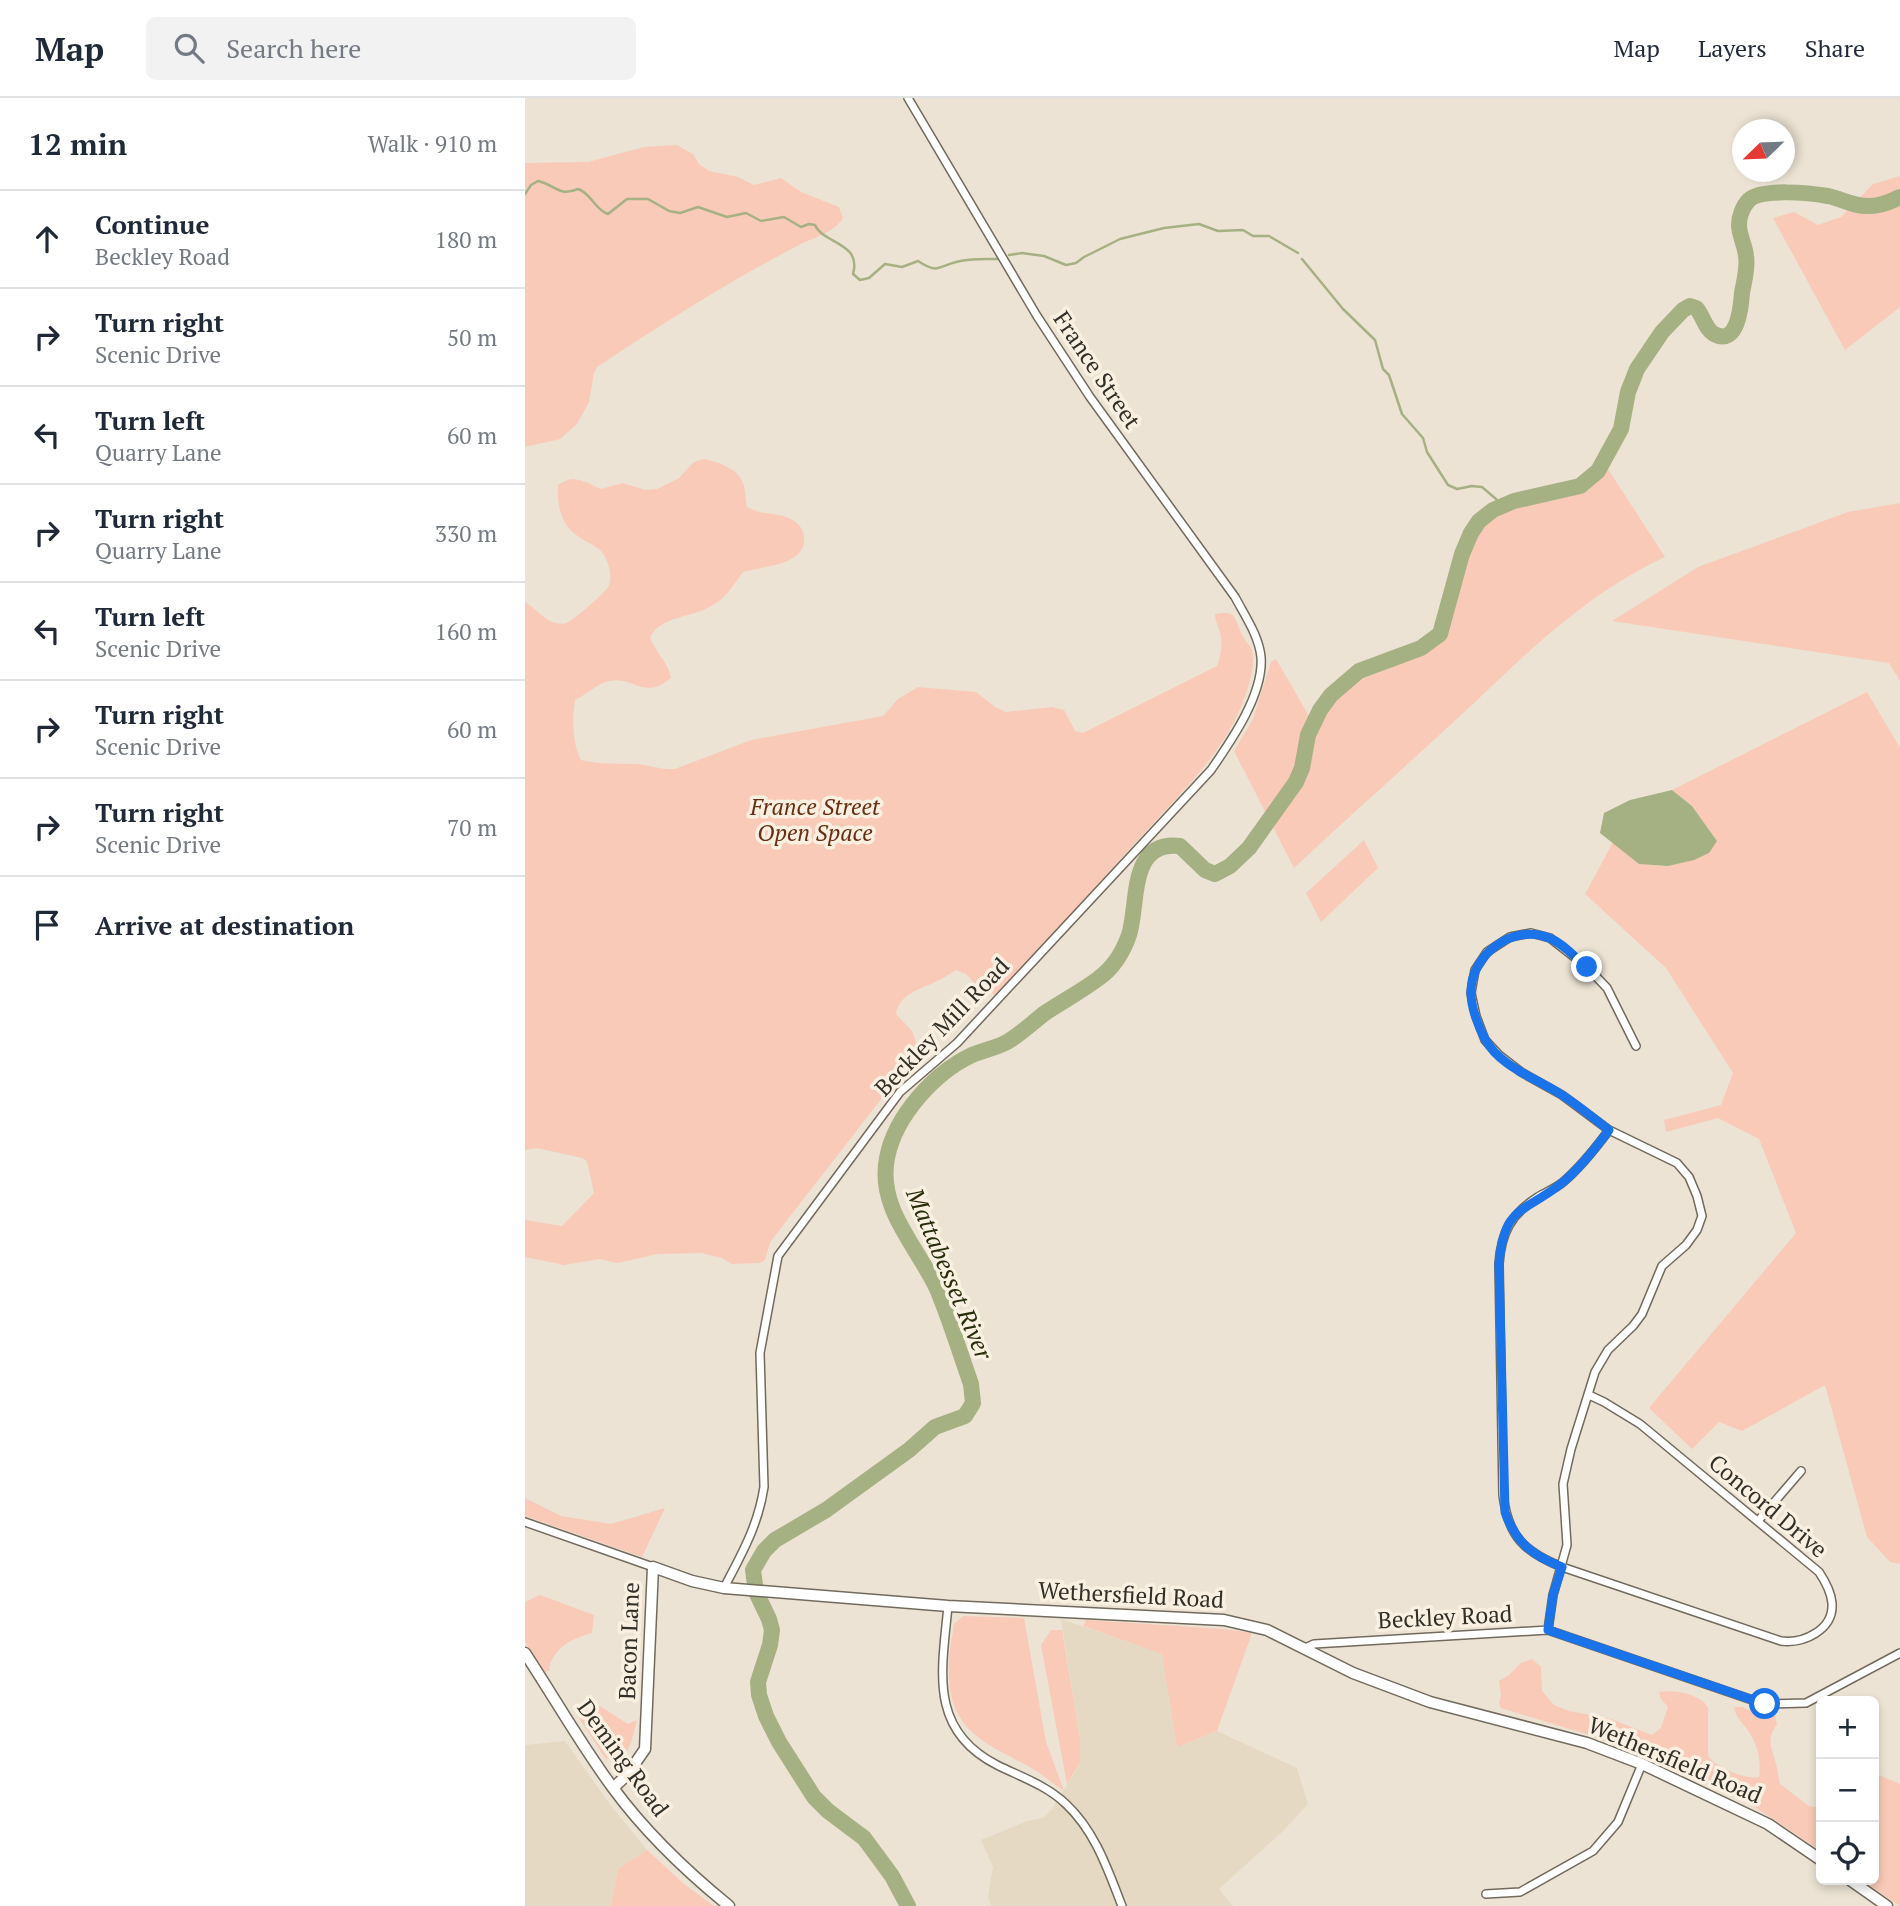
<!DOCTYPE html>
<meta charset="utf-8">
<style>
body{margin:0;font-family:"PT Serif",serif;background:#f2f2f3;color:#1f2937}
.controls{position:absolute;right:21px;bottom:21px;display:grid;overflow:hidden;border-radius:10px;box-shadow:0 4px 10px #0003}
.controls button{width:63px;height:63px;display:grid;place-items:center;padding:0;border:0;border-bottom:2px solid #e0e1e3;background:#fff;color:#1f2937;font:35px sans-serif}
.compass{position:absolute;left:1207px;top:21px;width:63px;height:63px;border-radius:50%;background:#fff;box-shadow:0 4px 10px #0003;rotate:247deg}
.stop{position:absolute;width:21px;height:21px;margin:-16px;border:5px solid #1a73e8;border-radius:50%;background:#fff}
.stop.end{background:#1a73e8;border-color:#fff;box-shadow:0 2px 7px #0008}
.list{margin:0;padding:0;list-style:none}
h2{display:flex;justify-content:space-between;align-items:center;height:91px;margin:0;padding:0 28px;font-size:30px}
h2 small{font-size:23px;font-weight:400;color:#747a83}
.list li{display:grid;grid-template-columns:46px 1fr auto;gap:21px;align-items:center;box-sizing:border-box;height:98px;padding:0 28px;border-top:2px solid #e0e1e3}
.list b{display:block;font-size:26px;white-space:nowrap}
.list p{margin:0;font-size:23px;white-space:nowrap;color:#747a83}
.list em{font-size:23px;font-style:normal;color:#747a83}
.icon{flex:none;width:38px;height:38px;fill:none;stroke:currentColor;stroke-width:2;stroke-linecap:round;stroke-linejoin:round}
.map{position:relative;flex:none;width:1375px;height:1808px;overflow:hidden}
header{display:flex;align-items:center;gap:42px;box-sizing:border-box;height:98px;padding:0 35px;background:#fff;border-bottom:2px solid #e0e1e3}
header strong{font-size:33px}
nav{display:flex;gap:38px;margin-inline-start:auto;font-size:24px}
.search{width:490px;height:63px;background:#f2f2f3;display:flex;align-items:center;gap:18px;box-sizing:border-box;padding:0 24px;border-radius:10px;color:#747a83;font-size:26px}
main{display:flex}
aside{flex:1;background:#fff}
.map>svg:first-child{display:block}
.built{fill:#e6d9c3}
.green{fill:#f9cab7}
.water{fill:#a6b183}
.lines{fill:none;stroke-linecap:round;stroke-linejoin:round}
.stream{stroke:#a6b183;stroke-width:2.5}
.river{stroke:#a6b183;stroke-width:16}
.street-casing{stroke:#726a5d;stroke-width:10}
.secondary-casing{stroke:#726a5d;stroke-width:13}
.street{stroke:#fff;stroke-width:7}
.secondary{stroke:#fff;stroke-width:10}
.route{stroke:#1a73e8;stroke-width:9}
.labels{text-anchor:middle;stroke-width:7;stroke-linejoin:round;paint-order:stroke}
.street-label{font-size:23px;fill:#322f29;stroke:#f9f0e1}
.park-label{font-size:23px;font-style:italic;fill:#6a2f13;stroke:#f9f0e1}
.water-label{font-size:24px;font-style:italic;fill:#272e09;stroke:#f9f0e1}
</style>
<header>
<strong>Map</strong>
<div class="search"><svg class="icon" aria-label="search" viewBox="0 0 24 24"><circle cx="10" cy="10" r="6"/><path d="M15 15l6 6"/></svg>Search here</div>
<nav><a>Map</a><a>Layers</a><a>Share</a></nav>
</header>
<main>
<aside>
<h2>12 min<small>Walk · 910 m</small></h2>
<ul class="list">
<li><svg class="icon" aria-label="ahead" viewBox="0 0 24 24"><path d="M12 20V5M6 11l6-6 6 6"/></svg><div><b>Continue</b><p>Beckley Road</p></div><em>180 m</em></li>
<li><svg class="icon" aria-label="right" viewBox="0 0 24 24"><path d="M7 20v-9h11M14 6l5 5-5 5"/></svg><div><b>Turn right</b><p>Scenic Drive</p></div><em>50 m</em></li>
<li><svg class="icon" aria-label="left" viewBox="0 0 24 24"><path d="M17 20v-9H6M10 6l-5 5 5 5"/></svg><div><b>Turn left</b><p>Quarry Lane</p></div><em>60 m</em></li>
<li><svg class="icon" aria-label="right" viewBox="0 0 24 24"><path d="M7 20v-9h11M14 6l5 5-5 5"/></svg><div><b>Turn right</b><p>Quarry Lane</p></div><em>330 m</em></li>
<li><svg class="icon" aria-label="left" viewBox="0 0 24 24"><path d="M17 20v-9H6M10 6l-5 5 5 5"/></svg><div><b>Turn left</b><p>Scenic Drive</p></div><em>160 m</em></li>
<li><svg class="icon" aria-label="right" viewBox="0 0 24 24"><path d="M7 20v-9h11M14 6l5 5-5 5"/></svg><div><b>Turn right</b><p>Scenic Drive</p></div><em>60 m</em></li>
<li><svg class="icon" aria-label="right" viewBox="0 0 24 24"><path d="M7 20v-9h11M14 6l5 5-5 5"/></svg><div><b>Turn right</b><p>Scenic Drive</p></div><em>70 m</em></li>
<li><svg class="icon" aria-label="arrive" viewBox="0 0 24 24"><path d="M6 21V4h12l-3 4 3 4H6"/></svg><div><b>Arrive at destination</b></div></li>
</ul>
</aside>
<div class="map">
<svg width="1375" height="1808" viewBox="0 0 1375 1808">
<rect width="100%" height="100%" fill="#ece3d4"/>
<path class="built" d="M536 1521 638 1556 652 1649 692 1633 772 1670 783 1706 758 1733 694 1791 708 1808H466L463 1798 468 1769 456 1742 502 1723 518 1720 527 1711 555 1666V1641Z
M40 1643 84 1705 122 1752 93 1771 86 1808H0V1647Z"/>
<path class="green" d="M152 47 168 56 174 66 184 73 213 79 229 87 256 80 276 94 314 109 318 120C309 135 287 140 272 148 203 184 137 226 72 269L69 275 64 304 52 326 35 341 0 349V65L63 64 119 49Z
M1375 78V209L1320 252 1248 120 1269 114 1293 127 1316 119 1348 86Z
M179 361C193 364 214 371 218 385 221 392 220 401 222 409 238 418 250 414 264 420 272 424 279 430 279 440 281 468 236 468 218 474 209 486 202 499 188 507 168 520 137 517 125 539 130 555 143 563 146 580 118 603 110 578 84 583 73 585 61 597 50 602 47 621 47 645 56 662 74 667 93 665 112 666 125 667 136 672 150 671L226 642 358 618 373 601 393 589 451 594 470 609 481 614 527 609 539 612 550 633 558 635 692 568C695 559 698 548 696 539 695 530 690 525 690 516 714 512 709 522 718 539 721 544 725 547 727 552 732 572 718 606 709 624 685 669 645 706 611 744 564 796 517 848 470 898L464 891 457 894 441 876 431 872C424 876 417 881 410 884 394 892 375 895 371 916L387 933 395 955 394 961 387 971 364 991 256 1130 245 1144 240 1162 235 1165 207 1166 197 1160 176 1155 133 1156 92 1165 74 1161 39 1167 0 1159V1122L37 1128 69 1095 62 1063 57 1060 12 1050 0 1052V504C10 510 20 523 31 525 35 526 39 526 42 525 47 523 81 494 83 489 85 485 86 479 85 474 80 446 66 449 50 436 35 425 32 404 33 387 49 375 60 384 76 391L98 385 120 392 132 391 154 380 169 364Z
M1079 365 1140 459C1066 493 1008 549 950 604 890 660 829 714 769 770L709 653 728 621 746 564 751 561 788 625C799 603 813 585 835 573 862 558 908 559 920 526 927 494 931 454 951 427 982 384 1051 411 1079 365Z
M1375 405V583L1364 565 1087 523 1173 469 1323 414Z
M1342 594 1375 650V1466L1365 1464 1342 1439 1300 1287 1217 1333 1194 1324 1167 1351 1124 1310 1271 1135 1234 1041 1193 1020 1141 1034 1139 1022 1196 1007 1208 975 1141 870 1060 796 1088 744 1114 766 1143 768 1192 743 1167 708 1147 692Z
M839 742 853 770 796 824 781 795Z
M0 1400 36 1418 86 1426 140 1410 117 1459 0 1418Z
M15 1497 69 1517 67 1535C46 1541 31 1548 24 1569L25 1572 20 1574 0 1544V1504Z
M438 1518 499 1520 521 1644 539 1693C527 1685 516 1675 503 1668 459 1644 425 1633 424 1575 423 1559 427 1541 429 1526Z
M561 1522 699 1531 727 1535 692 1633 652 1649 637 1556 558 1528Z
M526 1532H537L555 1641V1665L542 1686 516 1547Z
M1007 1561 1016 1569 1017 1593 1029 1607 1044 1613 1086 1621 1127 1637 1136 1630 1143 1609 1136 1601 1134 1594C1148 1591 1177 1596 1183 1610V1658C1193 1670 1220 1682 1234 1679 1236 1662 1233 1648 1224 1634 1218 1625 1210 1619 1209 1609H1217L1233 1616 1250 1618 1252 1626C1241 1643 1246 1646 1250 1663 1253 1671 1253 1679 1255 1686L1284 1708 1296 1710V1753L1225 1706 1195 1692 1064 1637 976 1610 974 1606 976 1597 974 1583 984 1577 996 1565Z
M75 1608 103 1626 112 1622 106 1645 97 1662 80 1660 52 1617 54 1614Z
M1349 1675 1375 1686V1808L1336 1782H1349Z
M122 1752 159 1786 189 1808H86L93 1771Z"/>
<path class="water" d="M1147 692 1167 708 1192 743 1184 755 1169 762 1143 768 1114 766 1075 735 1079 715 1105 702Z"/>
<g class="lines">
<path class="stream" d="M0 96 6 87 13 83C31 87 33 99 53 91 66 95 70 112 83 116L102 101H123L144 113 155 115 173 109 202 119 221 115 236 123 259 119 276 129 284 126 290 127C298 146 337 144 328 176L335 182 344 180 360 166 377 169 393 163C413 176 412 169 431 164 444 160 460 161 473 161
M484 157 497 155 519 158 541 167 551 165 559 159 595 141 639 130 674 126 693 133 718 132 728 138H744L773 155
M777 161 818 211 850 242 858 271 864 277 877 316 898 340 902 354 923 387 932 391 947 388 957 389 978 407"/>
<path class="river" d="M383 1808 367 1778 339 1740 303 1713 289 1699 254 1644 241 1618 234 1597 233 1584 245 1547 247 1532 244 1521 231 1494 228 1472 239 1453 250 1442 301 1412 384 1352 410 1329 440 1318 448 1305 446 1286C435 1255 425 1222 412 1191 393 1149 352 1111 362 1060 370 1018 409 975 447 957 459 952 471 950 482 944 496 936 508 924 520 915 538 903 557 893 574 880 588 870 598 854 604 837 614 806 603 742 655 748L680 772 690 776 705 768 724 750 771 684 777 670 783 637 795 612 806 597 834 573 896 550 915 536 937 456 946 435 954 423 968 412 989 403 1055 388 1073 373 1096 331 1103 294 1112 271 1137 234 1158 212 1165 208 1171 210C1178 217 1180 231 1189 236 1213 249 1216 208 1217 195 1219 183 1223 171 1221 158 1220 147 1214 137 1214 127 1214 118 1218 108 1224 102 1236 90 1286 95 1303 98 1317 101 1330 109 1345 108 1356 108 1365 104 1375 99"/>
<defs>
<path id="street" d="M1064 1297 1079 1304 1115 1326 1294 1474C1300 1483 1306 1493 1307 1505 1309 1532 1278 1546 1256 1543L1037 1469C999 1454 983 1438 978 1397L974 1166C976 1135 986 1116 1013 1099 1021 1094 1029 1091 1037 1085 1055 1070 1070 1051 1084 1032
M1233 1423 1276 1373
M0 1424 128 1469
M199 1490C217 1455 233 1428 239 1389L235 1255 253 1158 375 994 432 945 686 672C706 643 739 596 736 559 734 538 720 518 710 499L565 299 512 218 383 0
M423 1508C417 1572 403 1632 472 1667 496 1679 521 1687 541 1706 570 1733 583 1772 597 1808
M1023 1532 1028 1497 1042 1447 1038 1386 1046 1351 1070 1274 1083 1252 1108 1228 1117 1216 1137 1168 1161 1147 1172 1132 1177 1118 1172 1098 1164 1079 1152 1065 1084 1032 1037 997 996 974 974 957 960 942 951 918 946 895 950 872 962 854 985 839 1006 835 1025 840 1062 869 1082 890 1111 948
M780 1550 789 1546 1023 1532 1239 1606 1281 1605 1375 1555
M961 1796 995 1794 1068 1753 1093 1724 1117 1666"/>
<path id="secondary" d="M0 1555C29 1599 56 1647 88 1690 121 1735 161 1773 204 1808
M88 1690 102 1677 120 1651 128 1469 167 1483 199 1490 423 1508 699 1522 742 1532 828 1575 905 1604 1062 1645 1117 1666 1243 1726 1296 1762
M1325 1782 1362 1808"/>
</defs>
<use href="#street" class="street-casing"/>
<use href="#secondary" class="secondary-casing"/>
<use href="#street" class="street"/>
<use href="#secondary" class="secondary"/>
</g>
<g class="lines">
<path class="route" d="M1062 869C1050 860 1038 845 1024 840 988 825 945 857 946 895 946 909 953 928 960 941 975 969 1011 980 1037 997 1053 1007 1068 1020 1084 1032 1070 1051 1055 1070 1037 1085 998 1116 979 1107 974 1166L980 1414C990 1444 1008 1458 1037 1469L1028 1497 1023 1532 1240 1606"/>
</g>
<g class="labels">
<g class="street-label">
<text transform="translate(572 272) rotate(56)" y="8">France Street</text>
<text transform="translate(417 929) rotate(-46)" y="8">Beckley Mill Road</text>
<text transform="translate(1243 1408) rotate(40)" y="8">Concord Drive</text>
<text transform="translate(606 1497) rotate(3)" y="8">Wethersfield Road</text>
<text transform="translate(920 1519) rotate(-3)" y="8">Beckley Road</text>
<text transform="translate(104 1543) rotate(-88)" y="8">Bacon Lane</text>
<text transform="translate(98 1660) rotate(54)" y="8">Deming Road</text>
<text transform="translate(1150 1662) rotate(23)" y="8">Wethersfield Road</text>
</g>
<g class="park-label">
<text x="290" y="717">France Street<tspan x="290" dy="26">Open Space</tspan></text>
</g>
<g class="water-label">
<text transform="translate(424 1176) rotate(67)" y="8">Mattabesset River</text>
</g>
</g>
</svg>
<div class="controls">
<button>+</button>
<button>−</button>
<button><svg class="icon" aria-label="locate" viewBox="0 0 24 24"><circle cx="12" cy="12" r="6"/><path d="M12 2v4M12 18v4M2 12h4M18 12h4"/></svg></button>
</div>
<svg class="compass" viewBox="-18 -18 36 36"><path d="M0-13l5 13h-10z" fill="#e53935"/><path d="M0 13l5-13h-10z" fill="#747a83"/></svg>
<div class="stop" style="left:1240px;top:1606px"></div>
<div class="stop end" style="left:1062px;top:869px"></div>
</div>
</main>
